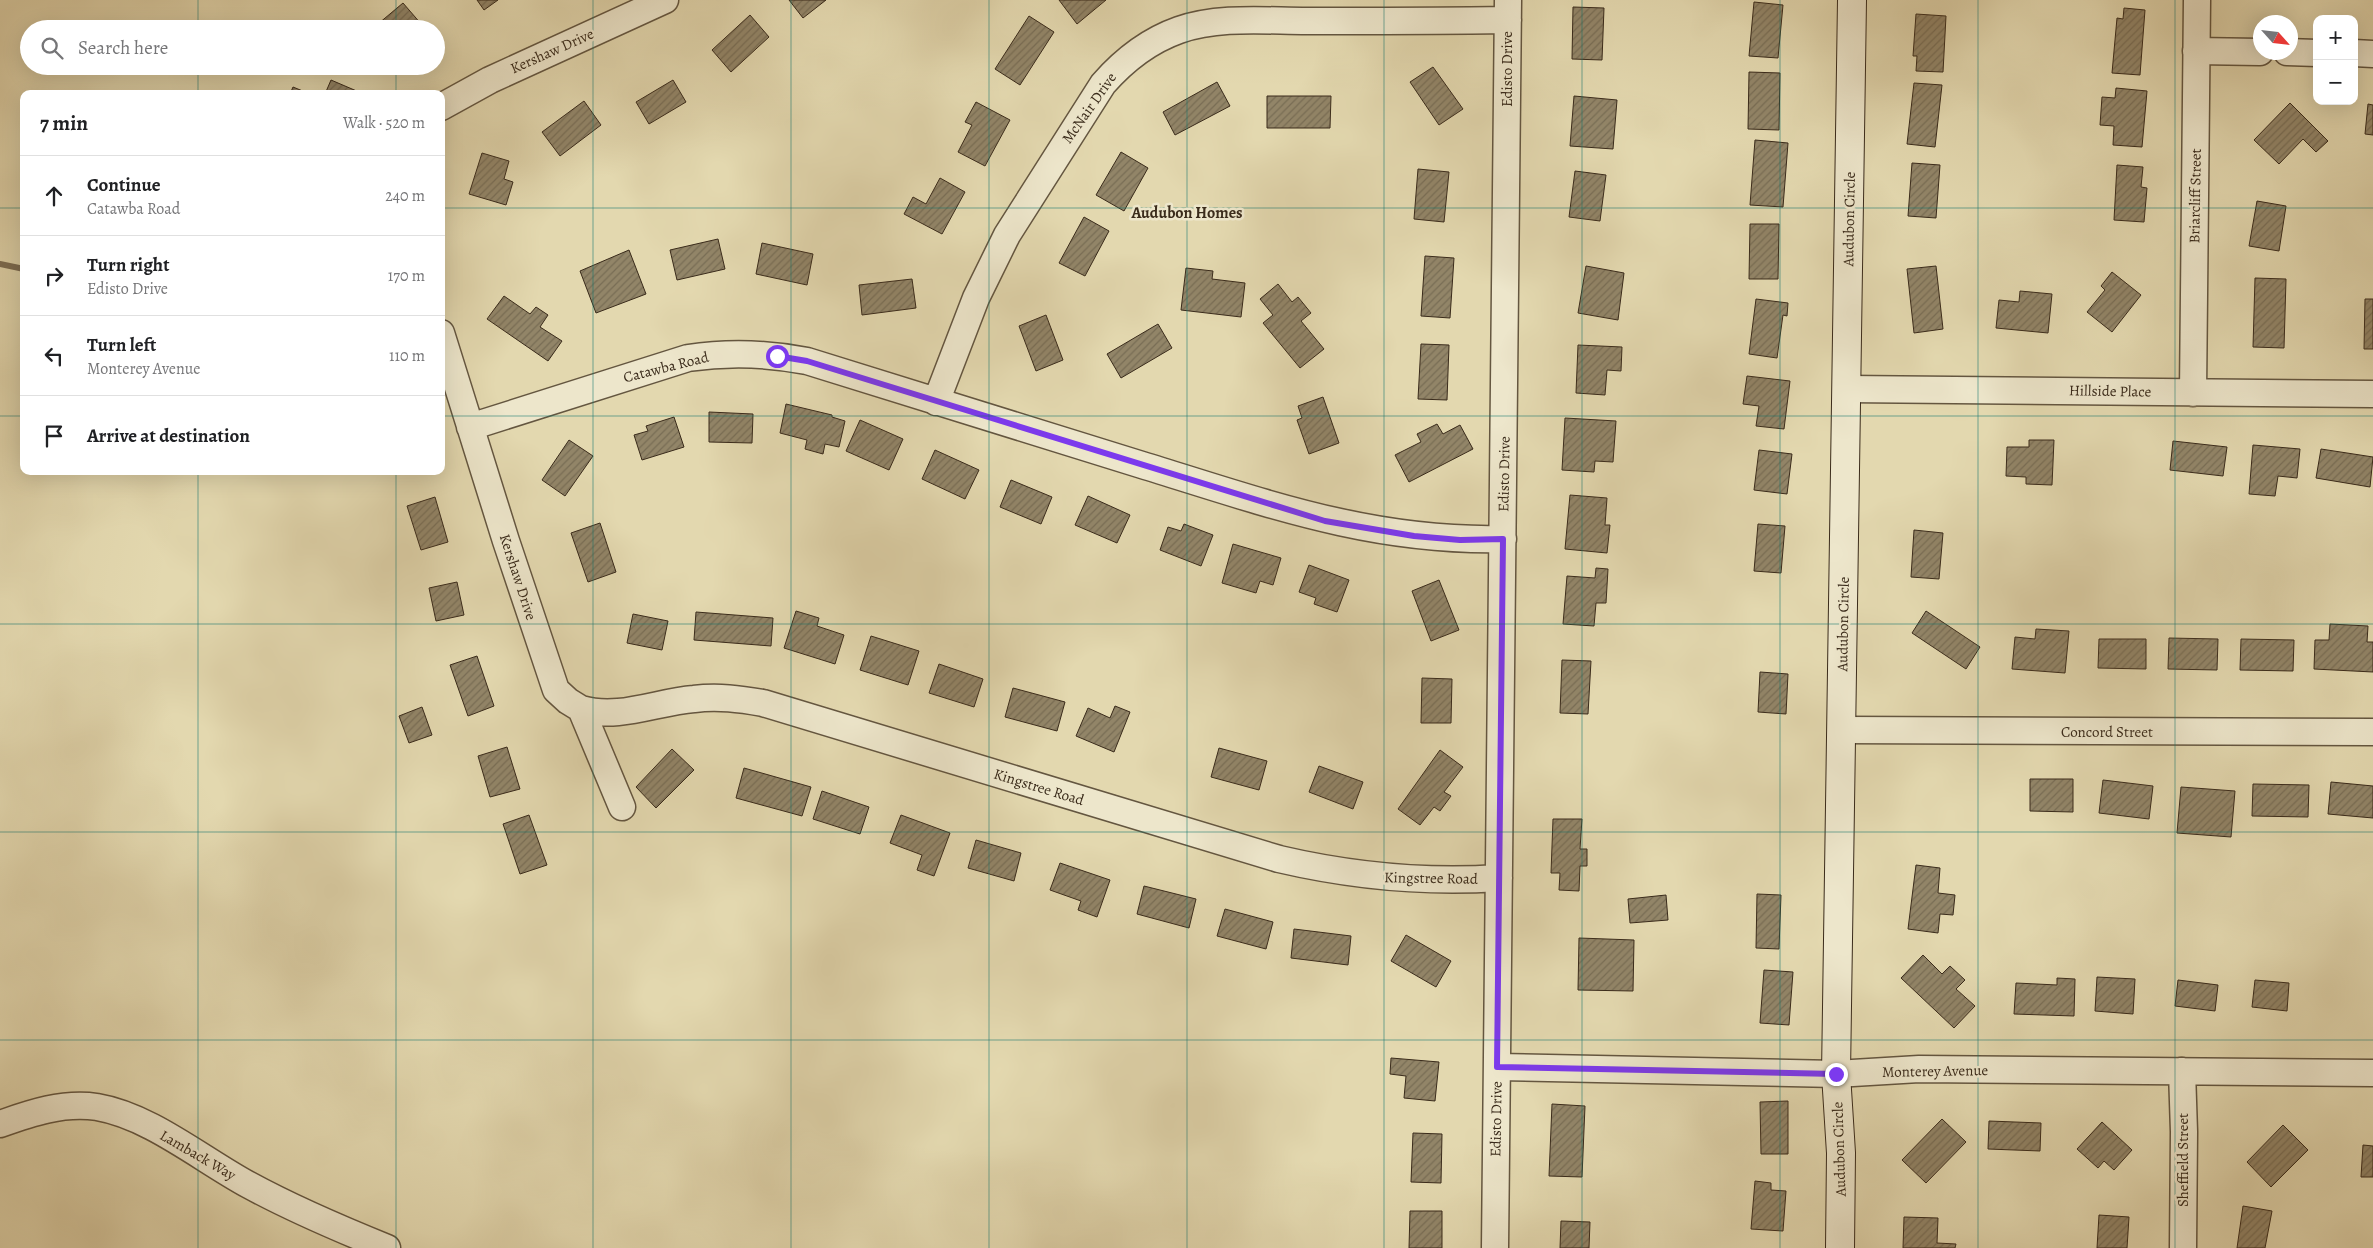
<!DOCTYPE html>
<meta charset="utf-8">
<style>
body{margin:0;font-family:Alegreya,serif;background:#f2f2f2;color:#202124}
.controls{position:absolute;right:15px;top:15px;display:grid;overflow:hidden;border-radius:10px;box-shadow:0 5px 20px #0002}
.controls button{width:45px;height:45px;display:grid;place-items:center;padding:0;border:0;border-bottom:1px solid #e0e0e0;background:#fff;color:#202124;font:25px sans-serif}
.compass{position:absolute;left:2253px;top:15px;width:45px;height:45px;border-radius:50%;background:#fff;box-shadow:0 5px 20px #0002;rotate:117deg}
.stop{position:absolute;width:15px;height:15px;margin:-11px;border:4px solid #7c3aed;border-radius:50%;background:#fff}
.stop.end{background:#7c3aed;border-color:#fff;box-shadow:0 1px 5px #0008}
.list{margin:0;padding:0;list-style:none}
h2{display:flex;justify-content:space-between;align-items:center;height:65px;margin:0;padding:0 20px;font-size:21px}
h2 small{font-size:16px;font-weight:400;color:#757577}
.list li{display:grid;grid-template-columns:32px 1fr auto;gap:15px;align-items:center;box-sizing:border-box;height:80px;padding:0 20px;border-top:1px solid #e0e0e0}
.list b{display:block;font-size:19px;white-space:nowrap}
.list p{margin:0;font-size:16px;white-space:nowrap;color:#757577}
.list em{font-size:16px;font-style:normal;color:#757577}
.icon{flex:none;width:28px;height:28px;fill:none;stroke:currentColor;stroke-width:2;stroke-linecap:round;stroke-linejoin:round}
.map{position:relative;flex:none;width:2373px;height:1248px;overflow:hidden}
.search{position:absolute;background:#fff;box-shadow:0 5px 20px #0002;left:20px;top:20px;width:425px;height:55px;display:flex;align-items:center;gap:12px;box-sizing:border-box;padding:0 18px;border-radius:28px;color:#757577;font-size:19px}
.panel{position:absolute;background:#fff;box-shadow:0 5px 20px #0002;left:20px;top:90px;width:425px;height:385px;border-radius:10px}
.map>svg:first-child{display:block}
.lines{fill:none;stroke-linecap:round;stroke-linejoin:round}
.stream{stroke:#7d6f56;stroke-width:6}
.building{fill:url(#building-hatch);stroke:#3a2b1b}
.street-casing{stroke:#645640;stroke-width:29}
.secondary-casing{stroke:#3a2b1b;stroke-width:30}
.street{stroke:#ede6cb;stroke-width:26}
.secondary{stroke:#ede6cb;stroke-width:28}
.route{stroke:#7c3aed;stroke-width:6}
.grid{fill:none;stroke:#0f766e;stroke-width:1;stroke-opacity:0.55}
.labels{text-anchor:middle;stroke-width:5;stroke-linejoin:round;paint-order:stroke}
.street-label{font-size:15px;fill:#3a2b1b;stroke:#ede6cb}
.neighbourhood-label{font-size:16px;font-weight:bold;fill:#3a2b1b;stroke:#ede6cb}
</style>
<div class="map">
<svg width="2373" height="1248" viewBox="0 0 2373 1248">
<defs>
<pattern id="building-hatch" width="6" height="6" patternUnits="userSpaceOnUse" patternTransform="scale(1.25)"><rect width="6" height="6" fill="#928568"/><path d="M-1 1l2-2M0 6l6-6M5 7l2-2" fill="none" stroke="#786d55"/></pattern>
</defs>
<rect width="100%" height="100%" fill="#e3d8af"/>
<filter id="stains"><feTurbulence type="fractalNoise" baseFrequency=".004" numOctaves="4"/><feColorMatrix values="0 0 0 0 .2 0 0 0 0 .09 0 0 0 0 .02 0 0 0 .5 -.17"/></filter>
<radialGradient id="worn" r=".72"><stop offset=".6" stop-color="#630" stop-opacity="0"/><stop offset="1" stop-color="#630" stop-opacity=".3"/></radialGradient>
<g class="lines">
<path class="stream" d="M0 264 24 269"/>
</g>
<path class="building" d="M477 0H498L484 10Z
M789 0H826L803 18Z
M1059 0H1106L1077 24Z
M1754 2 1783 5 1778 58 1749 56Z
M403 3 422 25 417 29H372Z
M1573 7 1604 8 1602 60 1572 59Z
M2124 8 2145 10 2140 75 2112 73 2117 18 2123 19Z
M1916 14 1946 16 1943 72 1916 71 1917 56H1913Z
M750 15 769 37 731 72 712 50Z
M1029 16 1054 32 1020 85 995 69Z
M1433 67 1463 109 1439 125 1410 82Z
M1749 72 1780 73 1779 130 1748 129Z
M331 80 359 92 358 94H325Z
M673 80 686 102 649 124 636 102Z
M1217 82 1230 106 1175 135 1163 112Z
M1914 83 1942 85 1935 147 1907 144Z
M293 87 310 94H290Z
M2116 88 2147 91 2142 147 2113 145 2114 126 2100 125 2102 97 2115 98Z
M1267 96H1331L1330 128H1267Z
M1574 96 1617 100 1613 149 1570 146Z
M584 101 601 125 560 156 542 132Z
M976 102 1010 120 985 166 958 152 972 125 965 122Z
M2290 103 2328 141 2316 152 2303 139 2279 164 2254 140Z
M2368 104 2373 105V135L2365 134Z
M1755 140 1788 143 1783 207 1750 205Z
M1121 152 1148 168 1124 211 1096 195Z
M482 153 509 161 504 179 513 182 506 205 469 194Z
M1912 163 1940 165 1936 218 1908 216Z
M2117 165 2143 167 2141 187 2147 188 2144 222 2114 220Z
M1418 169 1449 172 1444 222 1414 219Z
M1575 171 1606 175 1600 221 1569 217Z
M940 178 965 192 942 234 904 214 913 197 926 204Z
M2257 201 2286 206 2279 251 2249 246Z
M1084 217 1109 231 1085 276 1059 263Z
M1750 224H1779L1778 279H1749Z
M718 239 725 269 677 280 670 250Z
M762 243 813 254 807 285 756 274Z
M629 250 646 294 596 313 580 271Z
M1425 256 1454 258 1450 318 1421 316Z
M1586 266 1624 273 1618 320 1578 313Z
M1936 266 1943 329 1914 333 1907 269Z
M1186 268 1213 271 1212 279 1245 283 1241 317 1181 310Z
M2112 272 2141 295 2112 332 2087 312 2105 290 2101 286Z
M2255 278 2286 279 2284 348 2253 347Z
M912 279 916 308 862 315 859 285Z
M1278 284 1292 302 1298 297 1311 313 1301 321 1324 349 1300 368 1263 323 1273 315 1260 299Z
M2020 291 2052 294 2048 333 1996 328 1999 300 2019 302Z
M504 296 530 314 536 307 548 315 540 327 562 341 548 361 487 319Z
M1756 299 1788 303 1787 316 1783 315 1777 358 1749 354Z
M2365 299H2373V349H2364Z
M1046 315 1063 360 1036 371 1019 326Z
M1158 324 1172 348 1121 378 1107 354Z
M1421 344 1449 345 1447 400 1418 399Z
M1578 345 1622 347 1621 371 1607 370 1605 395 1576 393Z
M1747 376 1790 381 1784 429 1756 426 1759 406 1743 404Z
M1323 397 1339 443 1309 454 1297 420 1302 418 1298 406Z
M786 404 832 415V417L845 421 839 447 825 444 823 454 805 449 807 440 780 433Z
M709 412 753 414 752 443 709 442Z
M674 417 684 447 642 460 634 435 648 431 646 426Z
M1565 418 1616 421 1613 462 1595 461 1594 472 1562 470Z
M860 420 903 439 889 470 846 451Z
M1437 424 1443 434 1460 425 1473 449 1409 482 1395 455 1421 442 1417 434Z
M569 440 593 456 565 496 542 480Z
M2029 440H2054L2052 485 2026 484V477L2006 476 2007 447H2029Z
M2173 441 2227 447 2223 476 2170 470Z
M2253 445 2300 449 2297 478 2278 476 2275 496 2249 494Z
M2321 449 2373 457 2370 487 2316 478Z
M935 450 979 470 965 499 922 479Z
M1759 450 1792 454 1787 494 1754 490Z
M1011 480 1052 497 1041 524 1000 507Z
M1570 495 1607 498 1605 525H1610L1607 553 1565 549Z
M1088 496 1130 515 1117 543 1075 525Z
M435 497 448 542 421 550 407 506Z
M600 523 616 572 588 582 571 533Z
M1184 524 1213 535 1201 566 1160 550 1168 527 1181 531Z
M1758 524 1785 526 1781 573 1754 571Z
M1914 530 1943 533 1939 579 1911 577Z
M1233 544 1281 558 1273 585 1260 581 1256 593 1222 583Z
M1309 565 1349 580 1337 612 1314 604 1316 598 1299 592Z
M1596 568 1608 569 1606 603H1596L1594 626 1563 624 1567 576 1595 578Z
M1439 580 1459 630 1431 641 1412 591Z
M457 582 464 615 436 621 429 588Z
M796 611 819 618 817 626 844 635 835 664 784 648Z
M1926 611 1980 647 1966 669 1912 633Z
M696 612 773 618 771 646 694 640Z
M633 614 668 621 662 650 627 643Z
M2330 624 2368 626 2367 642H2373V672L2314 669 2315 640H2329Z
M2036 629 2069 631 2065 673 2012 669 2015 637 2035 639Z
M871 636 919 651 908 685 860 670Z
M2169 638 2218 639 2217 670 2168 669Z
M2099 639H2146V669L2098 668Z
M2241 639 2294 640 2293 671 2240 670Z
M477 656 494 706 468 716 450 665Z
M1562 660 1591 661 1588 714 1560 713Z
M939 664 983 679 974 707 929 693Z
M1760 672 1788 674 1786 714 1758 712Z
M1422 678 1452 679 1451 723H1421Z
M1013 688 1065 702 1057 731 1005 717Z
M1115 706 1130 712 1114 752 1076 736 1088 708 1110 718Z
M422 707 432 735 409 743 399 716Z
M507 747 520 789 490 797 478 756Z
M1219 748 1267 761 1259 790 1211 777Z
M672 749 694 770 656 808 636 787Z
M1440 750 1463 767 1444 792 1451 796 1440 811 1434 807 1420 825 1398 809Z
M1319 766 1363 782 1353 809 1309 792Z
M744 768 811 787 802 816 736 798Z
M2030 779H2073V812L2030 811Z
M2103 780 2153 786 2149 819 2099 813Z
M2331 782 2373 786V818L2328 814Z
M2253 784 2309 785 2308 817 2252 816Z
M2181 787 2235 791 2231 837 2177 833Z
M822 791 869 807 860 834 813 819Z
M529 815 547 865 520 874 503 824Z
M901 815 950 833 934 876 917 870 922 855 890 843Z
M1553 819H1582L1580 849H1587V866H1580L1579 891 1559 890 1560 873H1551Z
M976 840 1021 853 1014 881 968 868Z
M1060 863 1110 880 1097 917 1078 910 1081 901 1050 890Z
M1916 865 1940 868 1938 893 1955 895 1953 915 1940 914 1938 933 1908 929Z
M1144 886 1196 899 1189 928 1137 914Z
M1757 894 1781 895 1779 949 1756 948Z
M1666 895 1668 920 1630 923 1628 899Z
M1225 909 1273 922 1266 949 1217 936Z
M1294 929 1351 936 1348 965 1291 958Z
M1406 935 1451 961 1436 987 1391 961Z
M1579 938 1634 940 1633 991 1578 990Z
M1923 955 1942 974 1950 966 1965 980 1956 989 1975 1006 1954 1028 1901 978Z
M1764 970 1793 972 1789 1025 1760 1023Z
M2097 977 2135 979 2133 1014 2095 1011Z
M2057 978 2075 979 2074 1016 2014 1014 2016 983 2057 985Z
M2178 980 2218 985 2215 1011 2175 1006Z
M2255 980 2289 983 2287 1011 2252 1007Z
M1391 1058 1439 1062 1435 1101 1404 1098 1406 1076 1390 1074Z
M1788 1101V1154H1761L1760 1102Z
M1552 1104 1585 1106 1582 1177 1549 1176Z
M1942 1119 1966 1142 1926 1183 1902 1160Z
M1989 1121 2041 1123 2040 1151 1988 1149Z
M2102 1122 2132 1150 2114 1170 2104 1161 2098 1168 2077 1149Z
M2283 1125 2308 1150 2271 1187 2247 1162Z
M1413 1133 1442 1134 1441 1183 1411 1182Z
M2363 1145 2373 1146V1177H2361Z
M1755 1181 1771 1183V1190L1786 1191 1783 1231 1751 1229Z
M2243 1206 2272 1211 2265 1248H2237Z
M1410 1211H1442V1248H1409Z
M2099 1215 2129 1217 2127 1248H2097Z
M1904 1217 1938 1218 1937 1243 1956 1244 1955 1248H1903Z
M1561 1221 1590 1222 1589 1248H1560Z"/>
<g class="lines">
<defs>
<path id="street" d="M2196 51 2260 52
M2287 52 2317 53
M2354 53 2373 54
M441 107 490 80 665 0
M441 333 506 541 556 690 568 701 581 709 622 807
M1847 389 2373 394
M2193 393 2197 0
M936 402 976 298 1007 235 1103 84C1124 60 1148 41 1179 30 1219 16 1265 21 1307 21 1374 21 1441 21 1508 20
M470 427 688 358C729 352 766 353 807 361 919 396 1031 431 1142 465 1266 503 1371 542 1503 539
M581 709C619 720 656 702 694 699 718 696 740 699 763 703L1279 859C1352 876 1424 883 1499 878
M1842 730 2373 732
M1497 1067 1836 1074 1919 1069 2373 1073
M2182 1071 2184 1132 2183 1248
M0 1124C31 1113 63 1102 97 1107 150 1116 201 1159 249 1185 293 1209 340 1229 387 1248
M1495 1248 1508 0"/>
<path id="secondary" d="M1840 1248 1841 1153 1836 1074 1852 0"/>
</defs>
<use href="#street" class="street-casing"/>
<use href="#secondary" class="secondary-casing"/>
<use href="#street" class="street"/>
<use href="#secondary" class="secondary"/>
</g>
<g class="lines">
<path class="route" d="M777 356 807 361 1325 521 1414 536 1460 540 1503 539 1497 1067 1836 1074"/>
</g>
<path class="grid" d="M198 0V29M396 0V29M593 0V1248M791 0V1248M989 0V1248M1187 0V1248M1384 0V1248M1582 0V1248M1780 0V1248M1978 0V1248M2175 0V1248M198 66V94M396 66V94M0 208H24M441 208H2373M0 416H24M441 416H2373M198 471V1248M396 471V1248M0 624H2373M0 832H2373M0 1040H2373"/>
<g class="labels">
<g class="street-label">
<text transform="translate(552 51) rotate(-24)" y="5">Kershaw Drive</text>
<text transform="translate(1507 69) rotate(-90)" y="5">Edisto Drive</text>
<text transform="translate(1089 108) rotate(-55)" y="5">McNair Drive</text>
<text transform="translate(2195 196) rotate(-89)" y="5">Briarcliff Street</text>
<text transform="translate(1849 219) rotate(-89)" y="5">Audubon Circle</text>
<text transform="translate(666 367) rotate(-14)" y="5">Catawba Road</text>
<text transform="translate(2110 391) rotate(1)" y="5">Hillside Place</text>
<text transform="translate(1504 474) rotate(-89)" y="5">Edisto Drive</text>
<text transform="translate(518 577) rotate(72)" y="5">Kershaw Drive</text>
<text transform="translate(1843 624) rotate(-89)" y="5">Audubon Circle</text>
<text x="2107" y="737">Concord Street</text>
<text transform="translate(1039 787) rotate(17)" y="5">Kingstree Road</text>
<text transform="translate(1431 878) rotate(1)" y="5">Kingstree Road</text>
<text transform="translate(1935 1071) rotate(-1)" y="5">Monterey Avenue</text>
<text transform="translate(1496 1119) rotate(-89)" y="5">Edisto Drive</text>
<text transform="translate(1839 1149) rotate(-92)" y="5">Audubon Circle</text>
<text transform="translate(198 1155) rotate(30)" y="5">Lamback Way</text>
<text transform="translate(2183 1160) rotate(-90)" y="5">Sheffield Street</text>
</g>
<g class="neighbourhood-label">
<text x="1187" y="218">Audubon Homes</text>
</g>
</g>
<rect width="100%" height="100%" filter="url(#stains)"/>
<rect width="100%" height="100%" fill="url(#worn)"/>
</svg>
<div class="controls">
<button>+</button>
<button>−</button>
</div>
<svg class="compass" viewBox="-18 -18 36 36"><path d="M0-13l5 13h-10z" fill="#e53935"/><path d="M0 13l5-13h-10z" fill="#757577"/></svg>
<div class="stop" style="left:777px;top:356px"></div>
<div class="stop end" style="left:1836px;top:1074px"></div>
<div class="search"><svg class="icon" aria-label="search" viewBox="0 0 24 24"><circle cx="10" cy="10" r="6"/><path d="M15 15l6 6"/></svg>Search here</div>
<section class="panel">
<h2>7 min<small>Walk · 520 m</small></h2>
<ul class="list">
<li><svg class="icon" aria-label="ahead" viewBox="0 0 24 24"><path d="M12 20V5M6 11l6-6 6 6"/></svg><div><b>Continue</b><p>Catawba Road</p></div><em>240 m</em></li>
<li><svg class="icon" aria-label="right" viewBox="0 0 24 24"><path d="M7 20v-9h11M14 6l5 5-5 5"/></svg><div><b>Turn right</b><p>Edisto Drive</p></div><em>170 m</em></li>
<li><svg class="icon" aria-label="left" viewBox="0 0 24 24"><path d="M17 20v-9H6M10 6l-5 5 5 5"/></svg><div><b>Turn left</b><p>Monterey Avenue</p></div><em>110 m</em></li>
<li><svg class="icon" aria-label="arrive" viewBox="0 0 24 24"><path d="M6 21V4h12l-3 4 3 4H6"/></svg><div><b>Arrive at destination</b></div></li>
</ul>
</section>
</div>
